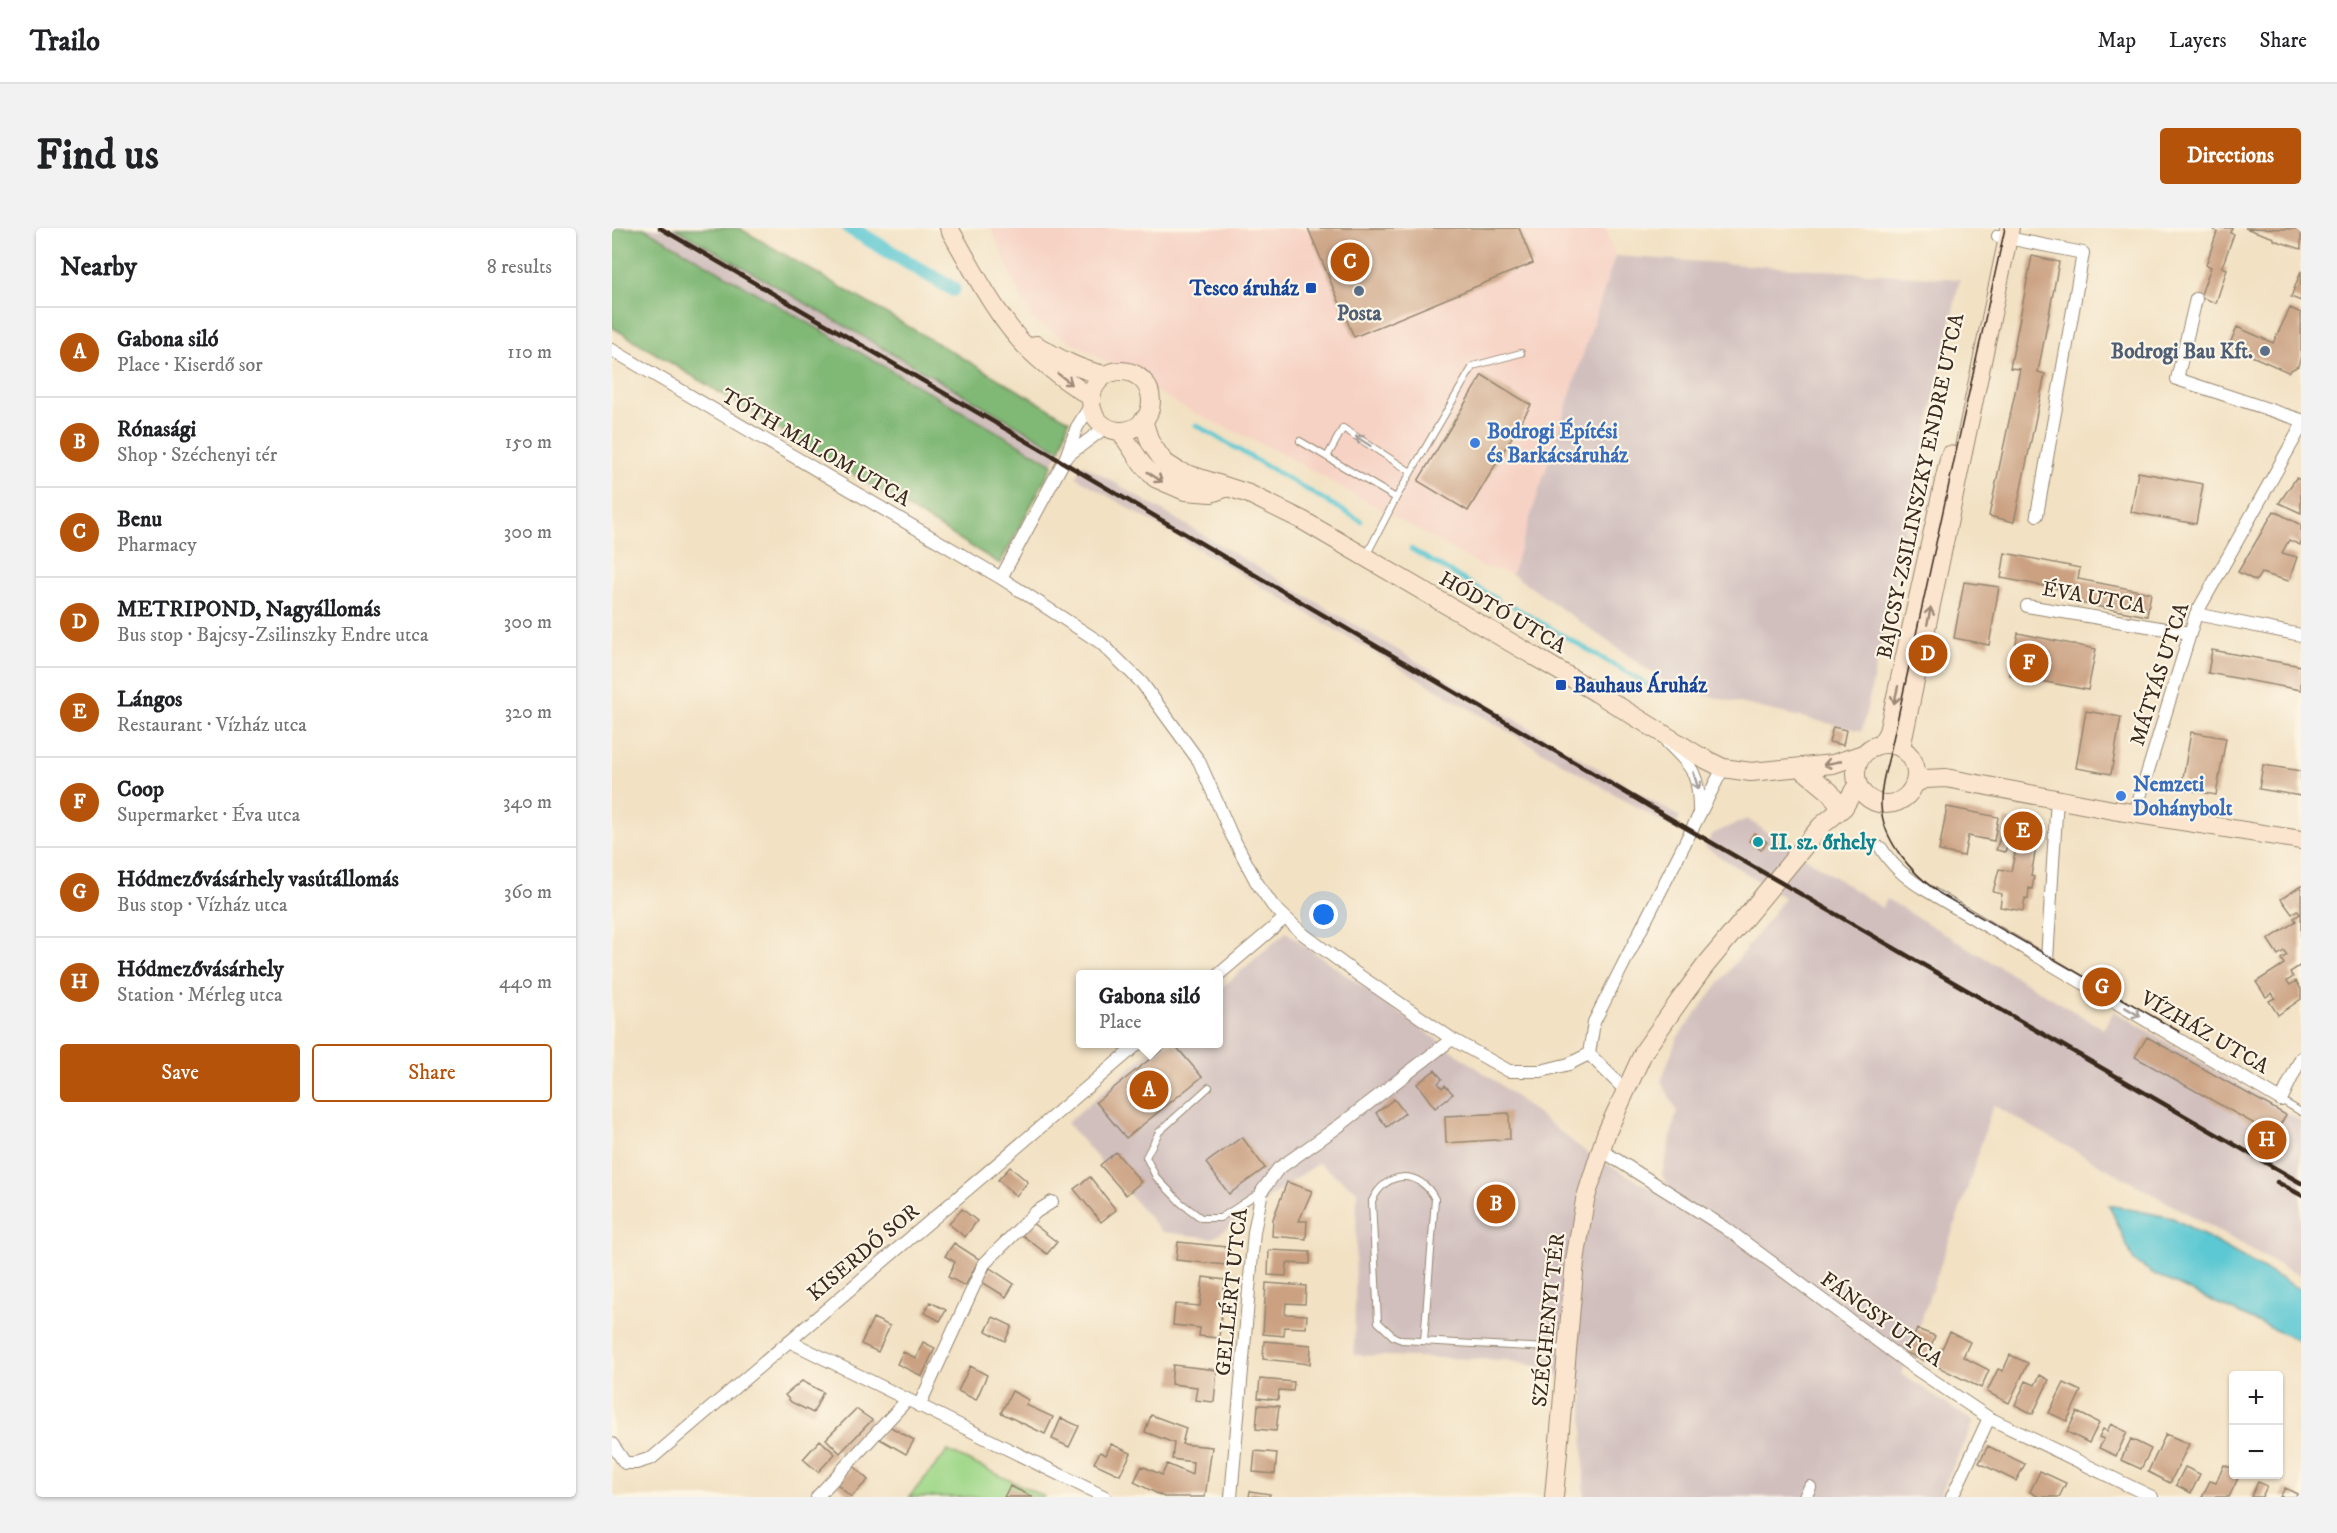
<!DOCTYPE html>
<meta charset="utf-8">
<style>
body{margin:0;font-family:"IM FELL DW Pica",serif;background:#f2f2f2;color:#202124}
.controls{position:absolute;right:18px;bottom:18px;display:grid;overflow:hidden;border-radius:6px;box-shadow:0 2px 4px #0004}
.controls button{width:54px;height:54px;display:grid;place-items:center;padding:0;border:0;border-bottom:2px solid #e0e0e0;background:#fff;color:#202124;font:30px sans-serif}
.you{position:absolute;left:712px;top:687px;width:21px;height:21px;margin:-15px;border:4px solid #fff;border-radius:50%;background:#1a73e8;box-shadow:0 0 0 9px #1a73e833}
.badge{display:grid;place-items:center;width:39px;height:39px;border-radius:50%;background:#b45309;color:#fff;font-size:20px;font-weight:700}
.pin{position:absolute;translate:-50% -50%;border:3px solid #fff;box-shadow:0 2px 6px #0006}
.popup{position:absolute;left:464px;top:742px;width:147px;height:78px;box-sizing:border-box;display:grid;place-content:center;border-radius:6px;background:#fff;filter:drop-shadow(0 2px 4px #0005);font-size:20px;white-space:nowrap;color:#757577}
.popup b{font-size:22px;color:#202124}
.popup::after{content:'';position:absolute;left:50%;top:100%;margin-left:-12px;border:12px solid transparent;border-top-color:#fff}
.list{margin:0;padding:0;list-style:none}
h2{display:flex;justify-content:space-between;align-items:center;height:78px;margin:0;padding:0 24px;font-size:26px}
h2 small{font-size:20px;font-weight:400;color:#757577}
.list li{display:grid;grid-template-columns:39px 1fr auto;gap:18px;align-items:center;box-sizing:border-box;height:90px;padding:0 24px;border-top:2px solid #e0e0e0}
.list b{display:block;font-size:22px;white-space:nowrap}
.list p{margin:0;font-size:20px;white-space:nowrap;color:#757577}
.list em{font-size:20px;font-style:normal;color:#757577}
.actions{display:flex;gap:12px;padding:18px 24px}
.actions a{flex:1;padding:14px 0;border:2px solid #b45309;border-radius:6px;text-align:center;font-size:21px;color:#b45309}
.actions .main{background:#b45309;color:#fff}
.map{position:relative;flex:none;width:1689px;height:1269px;overflow:hidden;border-radius:6px}
header{display:flex;align-items:center;gap:36px;box-sizing:border-box;height:84px;padding:0 30px;background:#fff;border-bottom:2px solid #e0e0e0}
header strong{font-size:28px}
nav{display:flex;gap:33px;margin-inline-start:auto;font-size:21px}
.intro{display:flex;align-items:center;justify-content:space-between;box-sizing:border-box;height:144px;padding:0 36px}
h1{margin:0;font-size:42px}
.button{padding:15px 27px;border-radius:6px;background:#b45309;color:#fff;font-size:21px;font-weight:700}
main{display:flex;gap:36px;padding:0 36px}
aside{flex:1;background:#fff;border-radius:6px;box-shadow:0 2px 4px #0004}
.map>svg:first-child{display:block}
.built{fill:#f6d2c4}
.industrial{fill:#d1bfbe}
.green{fill:#a0d88a;stroke:#6e8154;stroke-width:1.5}
.forest{fill:#80b876;stroke:#5e714a;stroke-width:1.5}
.water{fill:#5cc8d3;stroke:#4c7978;stroke-width:1.5}
.lines{fill:none;stroke-linecap:round;stroke-linejoin:round}
.stream{stroke:#5cc8d3;stroke-width:4.5}
.canal{stroke:#5cc8d3;stroke-width:15}
.building{fill:#cba182}
.lane-casing{stroke:#968670;stroke-width:8}
.street-casing{stroke:#968670;stroke-width:14}
.secondary-casing{stroke:#968670;stroke-width:20}
.lane{stroke:#fff;stroke-width:6}
.street{stroke:#fff;stroke-width:12}
.secondary{stroke:#fbe5cf;stroke-width:18}
.tram{stroke:#3b2a1e;stroke-width:1.5}
.rail{stroke:#3b2a1e;stroke-width:4.5}
.oneway{stroke:#9b8876}
.oneway2{stroke:#a79f9a}
.transit-dot{fill:#1a4fb4;stroke:#fcf5e5;stroke-width:2}
.service-dot{fill:#5c6f8a;stroke:#fcf5e5;stroke-width:2}
.shop-dot{fill:#3f7fe0;stroke:#fcf5e5;stroke-width:2}
.culture-dot{fill:#0f9aa8;stroke:#fcf5e5;stroke-width:2}
.labels{text-anchor:middle;stroke-width:4.5;stroke-linejoin:round;paint-order:stroke}
.transit-label{font-size:21px;font-weight:bold;fill:#164399;stroke:#fcf5e5;text-anchor:end}
.service-label{font-size:21px;font-weight:bold;fill:#4e5e75;stroke:#fcf5e5}
.shop-label{font-size:21px;font-weight:bold;fill:#366cbe;stroke:#fcf5e5;text-anchor:start}
.street-label{font-size:21px;fill:#3b2a1e;stroke:#fcf5e5}
.culture-label{font-size:21px;font-weight:bold;fill:#0d838f;stroke:#fcf5e5;text-anchor:start}
</style>
<header>
<strong>Trailo</strong>
<nav><a>Map</a><a>Layers</a><a>Share</a></nav>
</header>
<div class="intro"><h1>Find us</h1><a class="button">Directions</a></div>
<main>
<aside>
<h2>Nearby<small>8 results</small></h2>
<ul class="list">
<li><span class="badge">A</span><div><b>Gabona siló</b><p>Place · Kiserdő sor</p></div><em>110 m</em></li>
<li><span class="badge">B</span><div><b>Rónasági</b><p>Shop · Széchenyi tér</p></div><em>150 m</em></li>
<li><span class="badge">C</span><div><b>Benu</b><p>Pharmacy</p></div><em>300 m</em></li>
<li><span class="badge">D</span><div><b>METRIPOND, Nagyállomás</b><p>Bus stop · Bajcsy-Zsilinszky Endre utca</p></div><em>300 m</em></li>
<li><span class="badge">E</span><div><b>Lángos</b><p>Restaurant · Vízház utca</p></div><em>320 m</em></li>
<li><span class="badge">F</span><div><b>Coop</b><p>Supermarket · Éva utca</p></div><em>340 m</em></li>
<li><span class="badge">G</span><div><b>Hódmezővásárhely vasútállomás</b><p>Bus stop · Vízház utca</p></div><em>360 m</em></li>
<li><span class="badge">H</span><div><b>Hódmezővásárhely</b><p>Station · Mérleg utca</p></div><em>440 m</em></li>
</ul>
<div class="actions"><a class="main">Save</a><a>Share</a></div>
</aside>
<div class="map">
<svg width="1689" height="1269" viewBox="0 0 1689 1269">
<rect width="100%" height="100%" fill="#fcf5e5"/>
<filter id="ink" filterUnits="userSpaceOnUse"><feTurbulence type="fractalNoise" baseFrequency=".0167" numOctaves="2"/><feDisplacementMap in="SourceGraphic" scale="12" xChannelSelector="R" yChannelSelector="G"/><feConvolveMatrix kernelMatrix="1 2 1 2 8 2 1 2 1" color-interpolation-filters="sRGB"/></filter>
<filter id="wash" filterUnits="userSpaceOnUse"><feTurbulence type="fractalNoise" baseFrequency=".008" numOctaves="4" result="noise"/><feDisplacementMap in="SourceGraphic" scale="24" xChannelSelector="R" yChannelSelector="G"/><feGaussianBlur stdDeviation="1.35" result="paint"/><feColorMatrix in="noise" values="0 0 0 0 0 0 0 0 0 0 0 0 0 0 0 0 0 1.4 0 .05"/><feComposite in="paint" operator="in"/></filter>
<g filter="url(#wash)">
<rect width="100%" height="100%" fill="#f2e1c3"/>
<path class="built" d="M379 0H994L1003 28 900 346 871 339 670 226 573 180 418 90Z"/>
<path class="industrial" d="M32 0H63L448 222 441 235Z
M1003 28 1348 51 1250 503 1062 460 900 346Z
M471 236 1068 589 1062 601 464 249Z
M1135 591 1270 680 1275 671 1491 801 1502 783 1689 893V1049L1381 877 1355 962 1290 1146 1362 1194 1327 1269H972L971 1162 932 1140 894 1132 742 1127 745 963 706 935 601 1010 550 1004 455 895 546 816H606V763L674 704 886 855 974 924 1061 973 1050 946 1065 883 1049 853 1065 810 1173 670 1093 619 1100 606Z"/>
<path class="green" d="M336 1223 433 1269H297Z"/>
<path class="forest" d="M0 0H32L441 236 388 336 0 99Z
M63 0H127L457 192 448 222Z"/>
<path class="water" d="M1497 977 1561 990 1689 1062V1114L1544 1047 1522 1033Z"/>
<g class="lines">
<path class="stream" d="M584 197 749 293
M799 321 886 372
M902 379 1045 462"/>
<path class="canal" d="M238 0 341 61"/>
</g>
<g id="blocks">
<path class="building" d="M696 0H907L921 35 742 109Z
M1603 0H1620L1618 5 1622 6 1610 39 1615 41 1604 75 1588 69 1599 39 1594 37 1605 4 1602 2Z
M1633 0 1689 1V21L1662 12V10Z
M1420 28 1447 34 1426 144 1433 146 1402 294 1377 288 1408 141 1398 140Z
M1689 43V73L1679 69Z
M1678 80 1689 85V128L1686 138 1676 144 1617 118 1625 99 1661 115Z
M870 147 919 177 856 283 806 253Z
M1526 244 1591 256 1584 296 1519 284Z
M1684 250 1689 252V285L1667 275Z
M1662 283 1689 297V314L1688 317 1677 312 1670 325 1685 329 1677 353 1649 345 1644 353 1626 344Z
M1393 325 1468 340 1466 351 1539 365 1535 388 1462 374 1464 364 1389 350Z
M1352 354 1387 359 1377 417 1342 410Z
M1406 405 1484 421 1476 462 1398 447Z
M1600 422 1689 438V462L1596 445Z
M1474 483 1509 489 1499 546 1464 540Z
M1221 499 1234 502 1231 517 1217 514Z
M1579 504 1614 510 1604 567 1569 561Z
M1651 537 1689 543V568L1647 561Z
M1335 579 1386 589 1382 613 1356 608 1352 628 1327 623Z
M1394 591 1424 598 1421 612 1424 613 1423 625 1419 648 1422 649 1420 661 1417 660 1416 671 1413 670 1411 683 1388 679 1390 666 1381 664 1387 641 1399 643 1404 621 1399 620 1402 608H1398L1393 624 1384 622Z
M1142 605 1155 614 1149 622 1137 613Z
M1689 658V737L1678 744 1681 749 1675 753 1678 757 1684 753 1689 761V771L1666 787 1657 773 1663 770 1660 765 1654 769 1644 754 1672 736 1669 731 1675 727 1672 723 1666 727 1656 712 1684 693 1682 690 1688 686 1685 682 1680 686 1669 671Z
M1535 809 1674 887 1662 907 1523 829Z
M557 816H562L590 849 514 910 484 874Z
M823 842 830 851 826 855 830 860 833 857 841 866 823 880 805 856Z
M782 871 793 885 775 899 764 885Z
M897 885 898 911 834 915 833 888Z
M630 909 653 940 617 966 594 935Z
M504 924 529 954 514 967 488 937Z
M398 939 416 954 404 968 386 952Z
M478 949 504 982 489 994 462 961Z
M675 954 700 963 687 993H695L694 1011 660 1008 661 991Z
M350 981 365 993 353 1009 337 996Z
M419 994 445 1014 435 1026 410 1007Z
M566 1014 615 1019 614 1037 564 1032Z
M342 1015 367 1031 353 1058 336 1049 343 1034 333 1028Z
M657 1022 698 1024V1036L675 1035 674 1048 656 1047Z
M378 1040 402 1056 394 1069 370 1054Z
M591 1049 613 1052 607 1110 587 1108 588 1100 561 1097 563 1076 588 1078Z
M654 1055 694 1058 693 1076 674 1075 673 1086 695 1087 694 1100 672 1099V1108L651 1106Z
M318 1074 334 1082 328 1093 313 1085Z
M381 1089 400 1098 393 1113 374 1103Z
M261 1090 278 1098 266 1124 249 1116Z
M1305 1101 1323 1108 1313 1133 1295 1125Z
M1338 1104 1358 1114 1351 1129 1377 1142 1369 1160 1322 1137Z
M652 1113 699 1117 698 1136 651 1131Z
M311 1114 323 1120 310 1148 285 1136 291 1124 304 1130Z
M1398 1127 1416 1135 1397 1175 1375 1164 1386 1141 1391 1143Z
M561 1137 605 1142 602 1174 583 1172 585 1159 559 1156Z
M358 1138 375 1147 364 1172 346 1163Z
M1428 1147 1437 1152 1421 1186 1403 1177 1414 1153 1423 1157Z
M648 1151 682 1154 681 1163 667 1162 666 1172 646 1170Z
M190 1153 211 1164 201 1185 179 1174 173 1167Z
M1452 1155 1469 1163 1455 1193 1437 1185Z
M400 1163 417 1172 414 1177 441 1189 433 1206 389 1185Z
M646 1177 667 1178 664 1203 644 1201Z
M244 1181 260 1192 228 1225 214 1211Z
M1465 1184 1487 1195 1477 1215 1455 1204Z
M539 1187 574 1200 570 1216 600 1219 593 1269H552L522 1254 530 1238 550 1247 555 1236 580 1247 581 1234 560 1231 562 1215 533 1204Z
M449 1190 467 1198 457 1219 440 1211Z
M1499 1196 1515 1204 1504 1228 1487 1220 1492 1211 1487 1209 1491 1201 1495 1203Z
M277 1198 302 1212 294 1226 266 1210Z
M1554 1206 1577 1216 1558 1255 1536 1244Z
M1519 1211 1539 1221 1529 1241 1509 1232Z
M208 1212 223 1226 206 1244 191 1231Z
M499 1216 519 1225 508 1247 482 1235 488 1224 494 1227Z
M1376 1218 1413 1236 1404 1253 1367 1235Z
M643 1223 665 1225 663 1246 641 1244Z
M1612 1237 1622 1241V1246H1628L1617 1269H1590L1598 1253 1604 1255Z
M242 1238 256 1252 239 1269 225 1256Z
M1573 1239 1588 1246 1579 1265 1564 1257Z
M1428 1243 1454 1255 1447 1269H1427L1418 1264Z
M1646 1254 1655 1258 1650 1269H1639Z
M398 1258 421 1269H392Z
M1673 1260 1685 1266 1684 1269H1668Z
M638 1263 658 1266 657 1269H637Z"/>
</g>
</g>
<g filter="url(#ink)">
<use href="#blocks" fill-opacity="0" stroke="#968670" stroke-width="1.5"/>
<g class="lines">
<defs>
<path id="lane" d="M688 213 784 270
M715 229 731 200 799 244
M755 326 784 270 861 138 909 125
M597 859 547 904 534 929 544 949 569 975 589 990H608L650 963
M1669 872 1689 884
M812 1113 823 971C808 941 774 942 760 973L766 1094 782 1109 790 1112 954 1121"/>
<path id="street" d="M1386 8 1471 25 1425 287
M1584 71 1565 151 1689 192
M0 122 389 350 489 415 530 455 587 533 619 606 645 655 661 678 691 706 745 746 840 811 897 843H929L957 836 977 826
M455 228 494 199
M389 350 454 229 465 199 479 177
M1415 378 1578 405
M1584 386 1689 407
M1055 514C1082 541 1087 546 1087 584
M1523 585 1584 386 1689 199
M1269 620C1280 638 1294 650 1312 661L1669 872 1689 830
M1435 732 1445 570
M606 747 673 690
M977 826 982 794 1111 540
M977 826 1013 862
M989 922 1112 999 1298 1137 1377 1190 1540 1269
M177 1113 493 1269
M307 1178 372 1036 424 984 440 974
M0 1216 13 1235H24L40 1230 526 816
M205 1269 295 1172
M619 1269 642 1004 650 963 666 941 727 898 840 811
M1193 1269 1198 1259
M1340 1269 1377 1190"/>
<path id="secondary" d="M337 0C356 33 374 69 398 100 418 127 450 151 479 169
M424 117C446 130 469 143 494 147
M479 173a30 30 0 1 1 60 0a30 30 0 1 1-60 0Z
M531 192 538 214 552 234 566 243 637 266 690 292 985 465 1087 528 1111 540 1139 544 1221 536 1251 526
M508 203 530 236 543 250 573 263 599 265 613 260
M1244 546a30 30 0 1 1 60 0a30 30 0 1 1-60 0Z
M1269 516 1276 504 1338 227
M1289 520 1398 0
M1188 539 1218 564 1229 581
M1304 555 1313 551 1334 550 1501 582 1689 612
M942 1269 963 1033 973 972 994 906 1032 823 1070 769 1093 738 1209 598 1232 579 1245 557"/>
</defs>
<use href="#lane" class="lane-casing"/>
<use href="#street" class="street-casing"/>
<use href="#secondary" class="secondary-casing"/>
<use href="#lane" class="lane"/>
<use href="#street" class="street"/>
<use href="#secondary" class="secondary"/>
<path class="tram" d="M1393 0 1280 516C1276 535 1268 557 1269 577 1270 613 1300 645 1327 665L1568 804"/>
<path class="rail" d="M48 0 442 229 1069 597 1689 955
M1665 954 1689 967"/>
</g>
<defs><path id="oneway-shaft" d="M-6 0H5M1.5-3L5.5 0L1.5 3" fill="none" stroke-width="1.6" stroke-linecap="round" stroke-linejoin="round" transform="scale(1.5)"/></defs>
<g class="oneway">
<use href="#oneway-shaft" transform="translate(453 151) rotate(37)"/>
<use href="#oneway-shaft" transform="translate(543 249) rotate(34)"/>
<use href="#oneway-shaft" transform="translate(1317 388) rotate(-78)"/>
<use href="#oneway-shaft" transform="translate(1284 467) rotate(103)"/>
<use href="#oneway-shaft" transform="translate(1220 535) rotate(169)"/>
</g>
<g class="oneway2">
<use href="#oneway-shaft" transform="translate(751 213) rotate(-147)"/>
<use href="#oneway-shaft" transform="translate(1084 553) rotate(73)"/>
<use href="#oneway-shaft" transform="translate(1521 784) rotate(31)"/>
</g>
</g>
<g class="transit-dot">
<rect x="693" y="54" width="12" height="12" rx="3"/>
<rect x="943" y="451" width="12" height="12" rx="3"/>
</g>
<g class="service-dot">
<circle cx="747" cy="63" r="6"/>
<circle cx="1653" cy="123" r="6"/>
</g>
<g class="shop-dot">
<circle cx="863" cy="215" r="6"/>
<circle cx="1509" cy="568" r="6"/>
</g>
<circle class="culture-dot" cx="1146" cy="614" r="6"/>
<g class="labels">
<g class="transit-label">
<text x="687" y="67">Tesco áruház</text>
<text x="961" y="464" text-anchor="start">Bauhaus Áruház</text>
</g>
<g class="service-label">
<text x="747" y="92">Posta</text>
<text x="1641" y="130" text-anchor="end">Bodrogi Bau Kft.</text>
</g>
<g class="shop-label">
<text x="875" y="210">Bodrogi Építési<tspan x="875" dy="24">és Barkácsáruház</tspan></text>
<text x="1521" y="563">Nemzeti<tspan x="1521" dy="24">Dohánybolt</tspan></text>
</g>
<g class="street-label">
<text transform="translate(204 219) rotate(30)" y="7">TÓTH MALOM UTCA</text>
<text transform="translate(1308 258) rotate(-78)" y="7">BAJCSY-ZSILINSZKY ENDRE UTCA</text>
<text transform="translate(1482 369) rotate(10)" y="7">ÉVA UTCA</text>
<text transform="translate(891 384) rotate(30)" y="7">HÓDTÓ UTCA</text>
<text transform="translate(1547 446) rotate(-72)" y="7">MÁTYÁS UTCA</text>
<text transform="translate(1593 804) rotate(30)" y="7">VÍZHÁZ UTCA</text>
<text transform="translate(251 1024) rotate(-40)" y="7">KISERDŐ SOR</text>
<text transform="translate(619 1064) rotate(-84)" y="7">GELLÉRT UTCA</text>
<text transform="translate(1270 1091) rotate(36)" y="7">FÁNCSY UTCA</text>
<text transform="translate(936 1092) rotate(-84)" y="7">SZÉCHENYI TÉR</text>
</g>
<g class="culture-label">
<text x="1158" y="621">II. sz. őrhely</text>
</g>
</g>
</svg>
<div class="controls">
<button>+</button>
<button>−</button>
</div>
<div class="you"></div>
<div class="pin badge" style="left:537px;top:862px">A</div>
<div class="popup"><b>Gabona siló</b>Place</div>
<div class="pin badge" style="left:884px;top:976px">B</div>
<div class="pin badge" style="left:738px;top:34px">C</div>
<div class="pin badge" style="left:1316px;top:426px">D</div>
<div class="pin badge" style="left:1411px;top:603px">E</div>
<div class="pin badge" style="left:1417px;top:435px">F</div>
<div class="pin badge" style="left:1490px;top:759px">G</div>
<div class="pin badge" style="left:1655px;top:912px">H</div>
</div>
</main>
